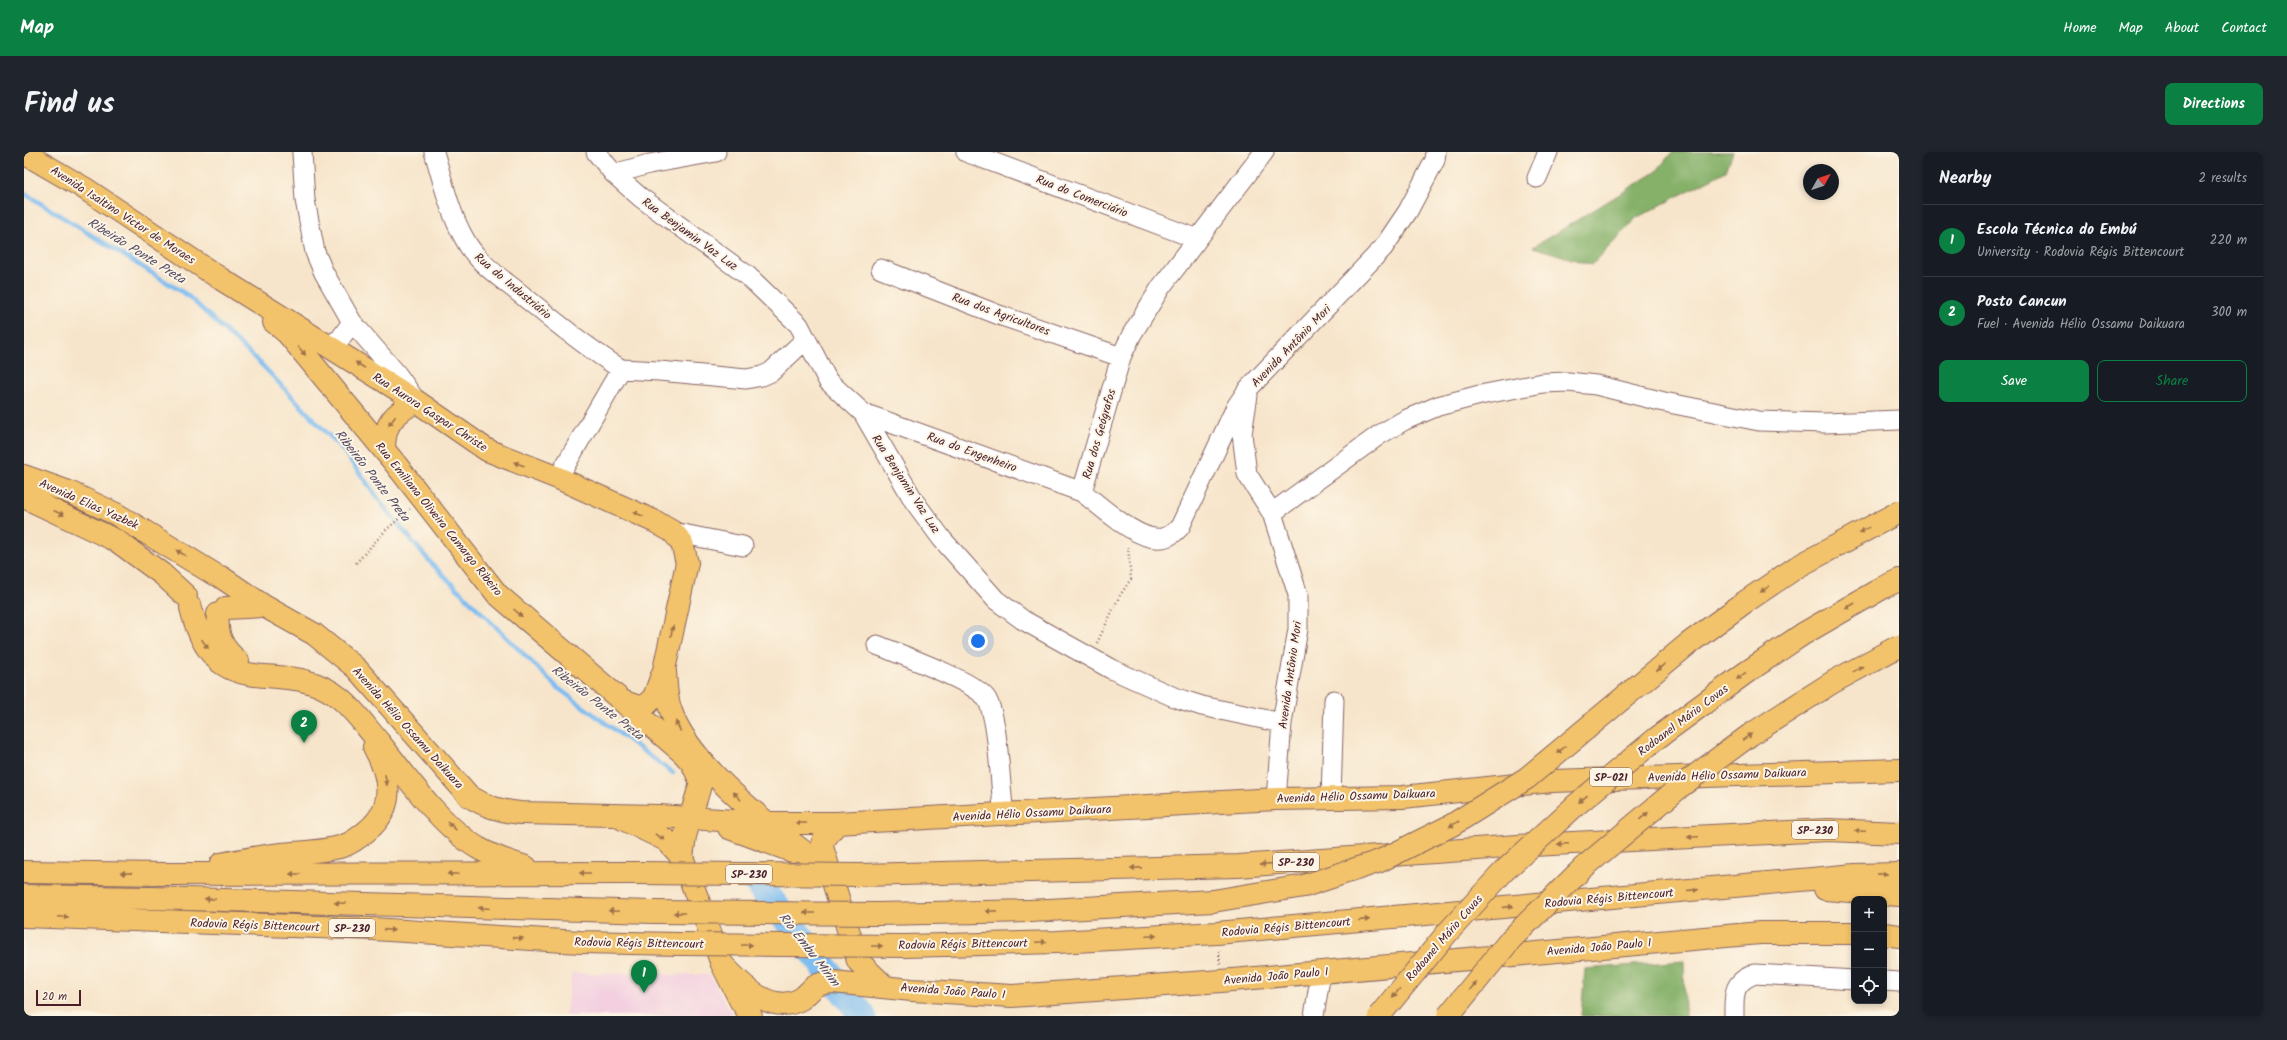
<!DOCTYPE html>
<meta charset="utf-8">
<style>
body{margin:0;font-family:Kalam,sans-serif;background:#20242c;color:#f1f3f6}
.controls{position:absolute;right:12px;bottom:12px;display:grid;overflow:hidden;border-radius:8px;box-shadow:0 2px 6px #0003}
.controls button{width:36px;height:36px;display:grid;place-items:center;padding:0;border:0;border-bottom:1px solid #363941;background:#171b24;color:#f1f3f6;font:20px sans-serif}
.compass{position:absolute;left:1779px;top:12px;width:36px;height:36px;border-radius:50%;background:#171b24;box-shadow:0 2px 6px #0003;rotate:50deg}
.scale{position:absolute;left:12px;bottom:10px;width:45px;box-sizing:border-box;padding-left:4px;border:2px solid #4a1f2b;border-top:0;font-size:11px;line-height:14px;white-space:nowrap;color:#4a1f2b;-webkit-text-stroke:3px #fcf5e5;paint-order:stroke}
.you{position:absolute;left:954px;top:489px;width:14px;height:14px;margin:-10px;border:3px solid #fff;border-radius:50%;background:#1a73e8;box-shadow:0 0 0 6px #1a73e833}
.badge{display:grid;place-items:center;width:26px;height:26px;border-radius:50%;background:#0b8043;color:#fff;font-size:13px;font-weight:700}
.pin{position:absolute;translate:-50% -33px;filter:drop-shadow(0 1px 2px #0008)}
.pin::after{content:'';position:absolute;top:21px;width:14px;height:12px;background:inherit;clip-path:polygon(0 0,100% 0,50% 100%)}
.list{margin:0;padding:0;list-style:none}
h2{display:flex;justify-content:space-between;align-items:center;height:52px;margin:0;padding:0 16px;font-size:17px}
h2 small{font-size:13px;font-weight:400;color:#9ea1a6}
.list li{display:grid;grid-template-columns:26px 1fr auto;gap:12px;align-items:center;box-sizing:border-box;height:72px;padding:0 16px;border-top:1px solid #363941}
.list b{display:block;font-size:15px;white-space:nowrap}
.list p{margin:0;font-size:13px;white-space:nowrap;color:#9ea1a6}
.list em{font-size:13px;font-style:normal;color:#9ea1a6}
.actions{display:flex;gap:8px;padding:12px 16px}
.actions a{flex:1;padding:9px 0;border:1px solid #0b8043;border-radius:8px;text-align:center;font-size:14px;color:#0b8043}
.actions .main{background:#0b8043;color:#fff}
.icon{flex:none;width:22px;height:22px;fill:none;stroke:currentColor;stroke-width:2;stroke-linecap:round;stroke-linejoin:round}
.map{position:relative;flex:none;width:1875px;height:864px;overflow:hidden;border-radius:8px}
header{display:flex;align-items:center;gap:24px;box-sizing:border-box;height:56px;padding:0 20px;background:#0b8043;color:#fff}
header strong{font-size:19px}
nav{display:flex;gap:22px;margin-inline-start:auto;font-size:14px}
.intro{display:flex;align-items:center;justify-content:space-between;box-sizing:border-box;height:96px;padding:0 24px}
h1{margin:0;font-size:28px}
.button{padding:10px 18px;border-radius:8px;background:#0b8043;color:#fff;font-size:14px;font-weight:700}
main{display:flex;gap:24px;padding:0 24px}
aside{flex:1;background:#171b24;border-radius:8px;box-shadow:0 2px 6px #0003}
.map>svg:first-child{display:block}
.built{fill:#f3cfe0}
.forest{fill:#85b169;stroke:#68684a}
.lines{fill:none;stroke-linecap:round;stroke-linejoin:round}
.stream{stroke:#7cbcf1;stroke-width:4.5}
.river{stroke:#7cbcf1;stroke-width:27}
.minor-casing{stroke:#876463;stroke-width:21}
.major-casing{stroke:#876463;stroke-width:24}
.highway-casing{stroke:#876463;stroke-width:24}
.path{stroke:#876463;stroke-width:2.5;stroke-dasharray:1 3;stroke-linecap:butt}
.minor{stroke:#fff;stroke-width:19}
.major{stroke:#f2c36a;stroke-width:22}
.highway{stroke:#f2c36a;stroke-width:22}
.highway-bridge-casing{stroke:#876463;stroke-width:24;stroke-linecap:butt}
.highway-bridge{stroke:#f2c36a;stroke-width:22}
.oneway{fill:#9e714a}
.labels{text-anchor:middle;stroke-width:4;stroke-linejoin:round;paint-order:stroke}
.shield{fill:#fcf5e5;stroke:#7f5f63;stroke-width:1}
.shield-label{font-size:11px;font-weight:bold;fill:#4a1f2b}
.street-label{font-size:12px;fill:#4a1f2b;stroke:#fcf5e5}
.water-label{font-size:13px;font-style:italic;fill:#594e66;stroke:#fcf5e5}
</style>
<header>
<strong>Map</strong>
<nav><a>Home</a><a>Map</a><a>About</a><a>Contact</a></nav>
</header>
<div class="intro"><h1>Find us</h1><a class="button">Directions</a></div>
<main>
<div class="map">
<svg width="1875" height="864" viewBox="0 0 1875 864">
<rect width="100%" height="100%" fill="#fcf5e5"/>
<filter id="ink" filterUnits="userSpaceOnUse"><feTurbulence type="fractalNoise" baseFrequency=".025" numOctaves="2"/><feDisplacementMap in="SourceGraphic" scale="8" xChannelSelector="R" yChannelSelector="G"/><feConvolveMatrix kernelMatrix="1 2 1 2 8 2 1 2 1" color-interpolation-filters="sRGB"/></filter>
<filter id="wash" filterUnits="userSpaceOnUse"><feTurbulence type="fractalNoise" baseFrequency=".012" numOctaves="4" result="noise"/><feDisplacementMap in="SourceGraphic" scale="16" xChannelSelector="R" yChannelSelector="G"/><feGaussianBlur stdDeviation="0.9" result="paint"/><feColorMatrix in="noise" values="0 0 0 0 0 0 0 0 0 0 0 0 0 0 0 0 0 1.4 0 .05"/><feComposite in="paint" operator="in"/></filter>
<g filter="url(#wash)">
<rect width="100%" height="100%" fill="#f7e5cb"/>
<path class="built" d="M548 821 686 823 709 864H541Z"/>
<path class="forest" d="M1648 0H1709L1702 19 1612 66 1568 113 1509 95 1632 20Z
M1660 809 1661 864H1557L1561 817Z"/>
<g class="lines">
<path class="stream" d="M0 41 163 143 237 212 318 297 364 360 407 411 534 536 649 621"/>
<path class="river" d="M733 730 839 864"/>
</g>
</g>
<g filter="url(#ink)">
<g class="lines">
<defs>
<path id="minor" d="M278 0 281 48 291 100 300 121 328 170 373 222 390 246
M410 0C419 29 425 59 440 86 452 110 477 126 498 143 530 169 562 195 597 217
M572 0 590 22 616 45 724 124 775 173 804 229 839 261 890 349 918 387 972 448 999 468 1087 517 1150 545 1178 554 1258 571
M942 0 1173 87
M1240 0 1137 135 1108 182 1097 205 1058 340C1077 354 1114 390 1138 386 1146 385 1151 380 1156 375L1212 255 1224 237 1359 96 1384 59 1411 8 1412 0
M590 22 625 12 692 0
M1513 26 1524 0
M857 117 975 163 1097 205
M305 193 316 187 328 170
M1224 243 1218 282 1223 322 1248 361 1274 443V477L1258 571 1252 647
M839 261 1058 340
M534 326 597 217 635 219 722 227 738 224 747 220 782 187
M1248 361 1355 283 1381 268 1414 254 1456 243 1519 231 1544 230 1572 233 1640 250 1735 269 1802 271 1875 268
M649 380 719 394
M853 493C875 502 950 529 962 546 975 565 976 637 980 663
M1307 646 1310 548
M1860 829 1875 830
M1290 864 1297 820
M1710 864C1710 843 1708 830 1731 822L1830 828"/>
<path id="major" d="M0 1 60 36 197 127 392 249 463 298 534 326 632 370 649 380 658 391 663 411 640 518 630 545 621 554 615 555 601 550
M250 170 264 182 370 310 473 442 659 601 668 611 677 630 661 684 658 705 698 812 716 848 727 864
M360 298C360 270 370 263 392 249
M0 324 45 340 92 362 190 422
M0 345 93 389 138 422 162 444
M197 425 240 454 290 482 332 516 445 644C462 655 477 659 496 661L635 664 742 671H813L1252 647 1379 645 1528 629 1875 618
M202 456 240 454
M641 520C642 532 642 545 646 556 663 614 759 685 807 720
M599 667 642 688 658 705
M813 671 799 689 798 695 834 809 859 833
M705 676 768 699
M1860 782 1875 784
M698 812C717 832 746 864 777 847 791 836 787 832 809 830L888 838 988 844 1197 829 1736 781H1830"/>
<path id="highway" d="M1773 415 1875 360
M1860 435 1875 428
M167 456C193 561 260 499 317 547 331 559 343 576 355 590 382 624 417 674 454 696 470 705 485 710 502 715
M194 462C192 483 198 496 214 509
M197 712C217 708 238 704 258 702 278 700 299 700 319 694 328 691 337 684 344 678 372 654 366 624 350 595
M0 720 141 722 614 721
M835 723 1214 714 1509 693 1804 678 1875 681
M1801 737 1875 743
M0 744 126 746 629 760
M852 762 1006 759
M0 764 349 777 556 790 656 792
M881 794 1033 790 1193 781 1831 723 1875 722"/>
</defs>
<use href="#minor" class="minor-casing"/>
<use href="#major" class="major-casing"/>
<use href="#highway" class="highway-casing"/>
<path class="path" d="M332 411 362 378 386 357
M1073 491 1095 445 1107 427 1104 395
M1195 799 1196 812"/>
<use href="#minor" class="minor"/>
<use href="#major" class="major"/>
<use href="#highway" class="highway"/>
<defs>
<path id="highway-bridge" d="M614 721 835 723
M1006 759 1189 749 1280 734 1356 709 1428 673 1503 626 1664 492 1721 450 1773 415
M629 760 852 762
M656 792 881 794
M1355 864 1424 780 1480 719 1552 653 1633 586 1720 522 1779 482 1860 435
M1424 864 1487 787 1559 716 1657 634 1726 583 1809 530 1875 494"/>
</defs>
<use href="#highway-bridge" class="highway-bridge-casing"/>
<use href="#highway-bridge" class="highway-bridge"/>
</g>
<defs><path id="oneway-solid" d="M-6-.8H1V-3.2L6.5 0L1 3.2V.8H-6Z"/></defs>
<g class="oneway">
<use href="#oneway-solid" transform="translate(278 199) rotate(50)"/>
<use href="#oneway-solid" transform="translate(336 213) rotate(-147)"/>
<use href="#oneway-solid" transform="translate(368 269) rotate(127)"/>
<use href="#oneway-solid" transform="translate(495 312) rotate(-160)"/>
<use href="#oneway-solid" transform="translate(35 361) rotate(25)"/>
<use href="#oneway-solid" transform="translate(614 362) rotate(-156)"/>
<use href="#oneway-solid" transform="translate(1840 378) rotate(151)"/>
<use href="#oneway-solid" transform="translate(157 401) rotate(-149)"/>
<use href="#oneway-solid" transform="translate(1741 437) rotate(146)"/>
<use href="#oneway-solid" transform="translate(1826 454) rotate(150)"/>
<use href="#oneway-solid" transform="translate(494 461) rotate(42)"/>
<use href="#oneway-solid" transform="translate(648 479) rotate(-78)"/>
<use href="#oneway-solid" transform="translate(181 492) rotate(55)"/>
<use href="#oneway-solid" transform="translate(1637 515) rotate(140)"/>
<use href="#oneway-solid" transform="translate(1834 517) rotate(-29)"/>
<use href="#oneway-solid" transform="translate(1717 524) rotate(144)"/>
<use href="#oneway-solid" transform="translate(654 574) rotate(-117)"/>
<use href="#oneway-solid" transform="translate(1723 585) rotate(-35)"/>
<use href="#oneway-solid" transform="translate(1537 598) rotate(141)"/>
<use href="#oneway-solid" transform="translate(362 628) rotate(80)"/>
<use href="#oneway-solid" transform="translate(713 644) rotate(-134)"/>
<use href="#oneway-solid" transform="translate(1559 647) rotate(140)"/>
<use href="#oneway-solid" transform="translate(1620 664) rotate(-40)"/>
<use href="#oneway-solid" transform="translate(777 671) rotate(-180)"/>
<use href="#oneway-solid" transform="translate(1430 672) rotate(150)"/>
<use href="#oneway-solid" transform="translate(428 674) rotate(-136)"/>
<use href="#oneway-solid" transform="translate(1836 679) rotate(-177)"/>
<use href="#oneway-solid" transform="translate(636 685) rotate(30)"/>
<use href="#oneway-solid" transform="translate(1669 685) rotate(177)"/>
<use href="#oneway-solid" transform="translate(1539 692) rotate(177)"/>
<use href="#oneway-solid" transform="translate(1242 712) rotate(176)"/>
<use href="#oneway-solid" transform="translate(1112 716) rotate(179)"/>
<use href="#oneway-solid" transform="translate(102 721) rotate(-179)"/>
<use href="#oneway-solid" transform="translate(561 721) rotate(180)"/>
<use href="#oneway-solid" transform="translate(271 722) rotate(180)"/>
<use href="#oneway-solid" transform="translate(429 722) rotate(180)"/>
<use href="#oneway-solid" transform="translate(1858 722) rotate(-1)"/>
<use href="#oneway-solid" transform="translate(1669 738) rotate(-5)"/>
<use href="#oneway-solid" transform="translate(186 747) rotate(-178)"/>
<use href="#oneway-solid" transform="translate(316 751) rotate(-178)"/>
<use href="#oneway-solid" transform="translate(1484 755) rotate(-5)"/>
<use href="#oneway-solid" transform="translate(460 756) rotate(-178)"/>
<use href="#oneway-solid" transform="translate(590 759) rotate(-178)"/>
<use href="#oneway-solid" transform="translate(967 759) rotate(179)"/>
<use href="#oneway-solid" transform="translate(655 761) rotate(-180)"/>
<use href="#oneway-solid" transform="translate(785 761) rotate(-180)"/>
<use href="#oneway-solid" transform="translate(39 765) rotate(2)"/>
<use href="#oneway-solid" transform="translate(1340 768) rotate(-5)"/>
<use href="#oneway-solid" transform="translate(365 778) rotate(4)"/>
<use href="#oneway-solid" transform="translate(1127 784) rotate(-3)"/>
<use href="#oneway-solid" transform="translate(494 786) rotate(4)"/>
<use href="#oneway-solid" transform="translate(1017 790) rotate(-2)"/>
<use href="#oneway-solid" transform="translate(723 793)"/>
<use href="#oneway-solid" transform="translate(853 794)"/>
<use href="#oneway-solid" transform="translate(1449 834) rotate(-51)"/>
<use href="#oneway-solid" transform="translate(1372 841) rotate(130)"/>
</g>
</g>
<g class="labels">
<g class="shield">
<rect x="1566" y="616" width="42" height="18" rx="3"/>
<rect x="1768" y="669" width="46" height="18" rx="3"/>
<rect x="1249" y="701" width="46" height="18" rx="3"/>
<rect x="702" y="713" width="46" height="18" rx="3"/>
<rect x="305" y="767" width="46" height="18" rx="3"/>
</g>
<g class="shield-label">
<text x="1587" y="629">SP-021</text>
<text x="1791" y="682">SP-230</text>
<text x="1272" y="714">SP-230</text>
<text x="725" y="726">SP-230</text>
<text x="328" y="780">SP-230</text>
</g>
<g class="street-label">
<text transform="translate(1058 44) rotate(21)" y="4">Rua do Comerciário</text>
<text transform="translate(99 63) rotate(33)" y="4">Avenida Isaltino Victor de Moraes</text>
<text transform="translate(666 82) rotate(36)" y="4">Rua Benjamin Vaz Luz</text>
<text transform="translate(489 134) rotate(40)" y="4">Rua do Industriário</text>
<text transform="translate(977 162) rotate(20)" y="4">Rua dos Agricultores</text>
<text transform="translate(1267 194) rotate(-46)" y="4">Avenida Antônio Mori</text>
<text transform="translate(406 260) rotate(33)" y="4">Rua Aurora Gaspar Christe</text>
<text transform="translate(1075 282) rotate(-74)" y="4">Rua dos Geógrafos</text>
<text transform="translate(948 300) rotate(20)" y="4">Rua do Engenheiro</text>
<text transform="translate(882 332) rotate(57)" y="4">Rua Benjamin Vaz Luz</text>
<text transform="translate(65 352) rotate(24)" y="4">Avenida Elias Yazbek</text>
<text transform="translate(415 367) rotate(51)" y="4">Rua Emiliana Oliveira Camargo Ribeiro</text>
<text transform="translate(1266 523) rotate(-82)" y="4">Avenida Antônio Mori</text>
<text transform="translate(1659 568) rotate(-37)" y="4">Rodoanel Mário Covas</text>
<text transform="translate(384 576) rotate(48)" y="4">Avenida Hélio Ossamu Daikuara</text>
<text transform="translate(1703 623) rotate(-2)" y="4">Avenida Hélio Ossamu Daikuara</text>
<text transform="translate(1332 644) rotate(-2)" y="4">Avenida Hélio Ossamu Daikuara</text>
<text transform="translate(1008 661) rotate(-3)" y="4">Avenida Hélio Ossamu Daikuara</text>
<text transform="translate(1585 746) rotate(-5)" y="4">Rodovia Régis Bittencourt</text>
<text transform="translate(231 773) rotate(2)" y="4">Rodovia Régis Bittencourt</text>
<text transform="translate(1262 775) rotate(-5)" y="4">Rodovia Régis Bittencourt</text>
<text transform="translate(1420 786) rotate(-49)" y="4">Rodoanel Mário Covas</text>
<text transform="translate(615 791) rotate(1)" y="4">Rodovia Régis Bittencourt</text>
<text transform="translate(939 792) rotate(-1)" y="4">Rodovia Régis Bittencourt</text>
<text transform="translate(1575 795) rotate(-5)" y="4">Avenida João Paulo I</text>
<text transform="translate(1252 824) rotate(-5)" y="4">Avenida João Paulo I</text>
<text transform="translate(929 839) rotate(4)" y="4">Avenida João Paulo I</text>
</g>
<g class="water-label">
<text transform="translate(113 98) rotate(32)" y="5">Ribeirão Ponte Preta</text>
<text transform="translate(349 323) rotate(52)" y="5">Ribeirão Ponte Preta</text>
<text transform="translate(574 550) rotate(38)" y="5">Ribeirão Ponte Preta</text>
<text transform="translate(786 797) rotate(52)" y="5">Rio Embu Mirim</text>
</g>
</g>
</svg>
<div class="controls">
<button>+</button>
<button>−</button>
<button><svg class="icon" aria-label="locate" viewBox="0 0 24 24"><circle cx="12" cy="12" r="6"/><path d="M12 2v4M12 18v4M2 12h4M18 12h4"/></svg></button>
</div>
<svg class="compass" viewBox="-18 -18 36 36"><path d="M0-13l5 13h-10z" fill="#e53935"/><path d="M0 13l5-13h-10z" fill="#9ea1a6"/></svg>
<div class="scale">20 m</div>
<div class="you"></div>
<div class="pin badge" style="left:620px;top:841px">1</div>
<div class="pin badge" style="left:280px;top:591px">2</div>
</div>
<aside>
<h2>Nearby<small>2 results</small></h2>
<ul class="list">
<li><span class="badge">1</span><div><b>Escola Técnica do Embú</b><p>University · Rodovia Régis Bittencourt</p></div><em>220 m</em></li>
<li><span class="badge">2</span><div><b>Posto Cancun</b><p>Fuel · Avenida Hélio Ossamu Daikuara</p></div><em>300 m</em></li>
</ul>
<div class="actions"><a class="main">Save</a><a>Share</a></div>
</aside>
</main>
